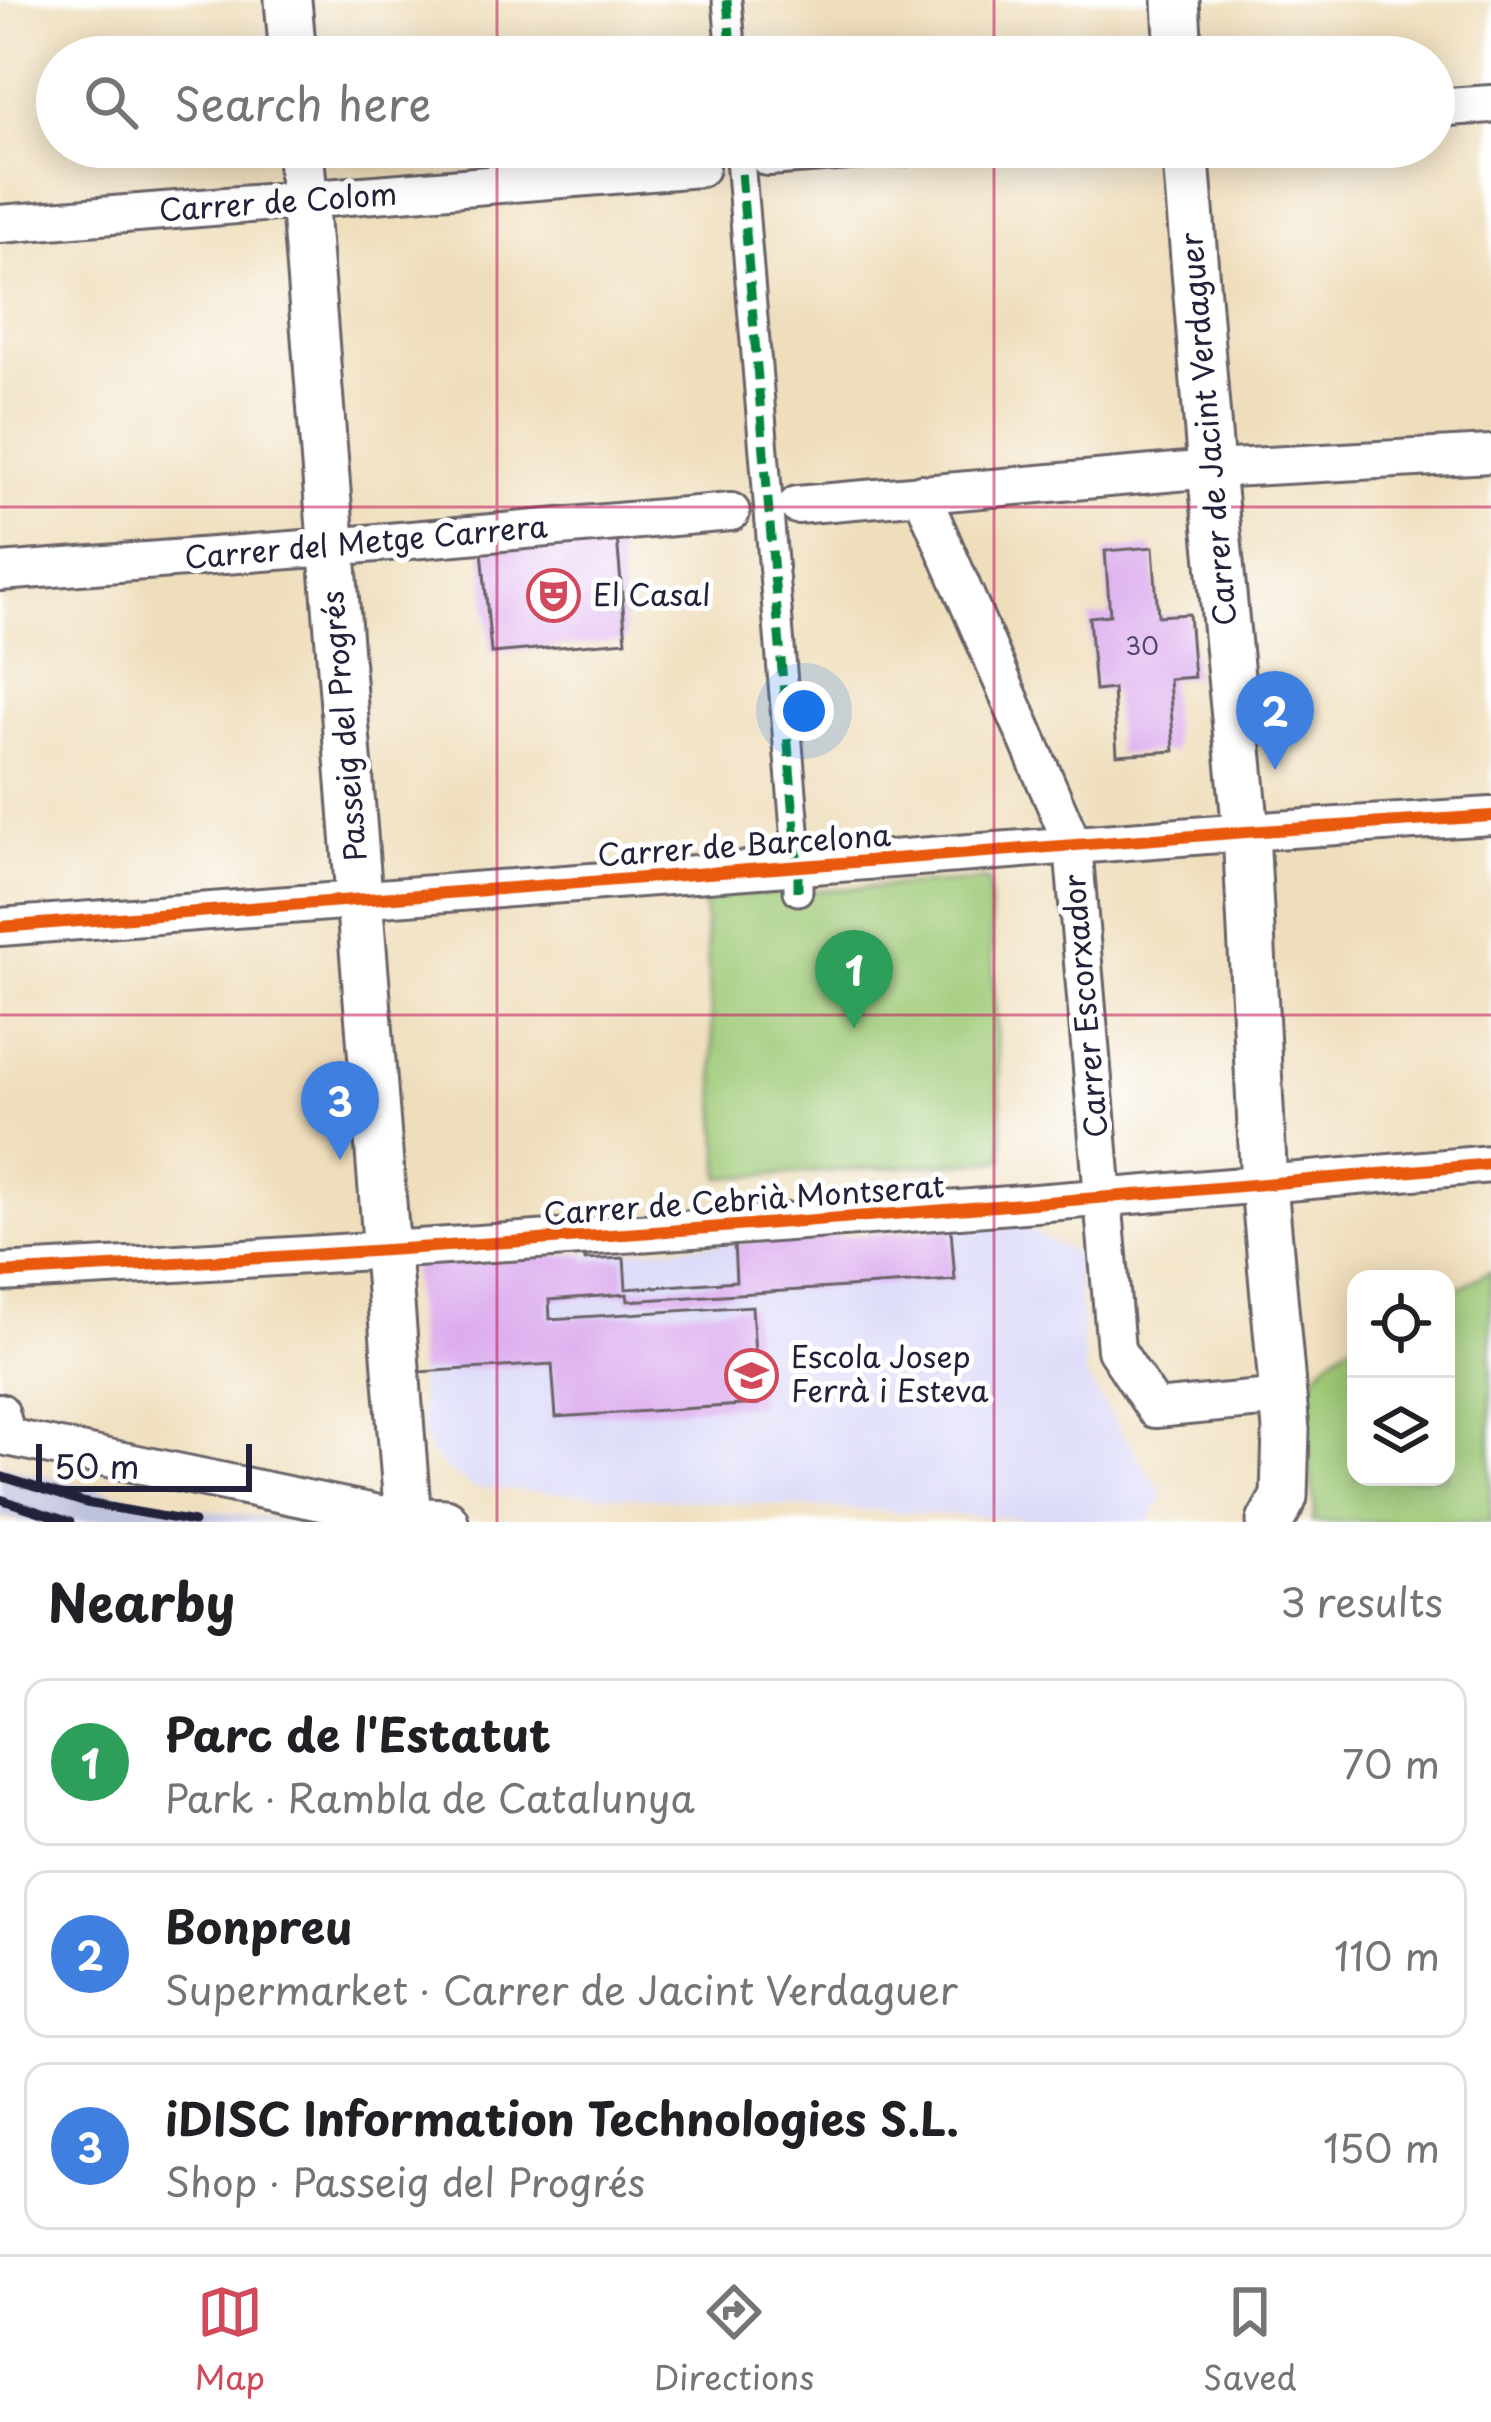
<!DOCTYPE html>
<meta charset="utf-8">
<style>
body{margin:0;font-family:"Playpen Sans",sans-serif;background:#f6f6f6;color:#202124}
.controls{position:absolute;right:36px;bottom:36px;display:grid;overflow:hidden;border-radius:24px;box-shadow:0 6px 30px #0003}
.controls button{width:108px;height:108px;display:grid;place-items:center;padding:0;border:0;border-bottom:3px solid #e0e0e0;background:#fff;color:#202124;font:60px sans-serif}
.scale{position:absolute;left:36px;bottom:30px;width:216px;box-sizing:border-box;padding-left:12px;border:6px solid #22223b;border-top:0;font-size:33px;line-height:42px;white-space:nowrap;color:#22223b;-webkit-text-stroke:9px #fff;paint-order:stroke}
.you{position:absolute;left:804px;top:711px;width:42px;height:42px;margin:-30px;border:9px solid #fff;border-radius:50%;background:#1a73e8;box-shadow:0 0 0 18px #1a73e833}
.badge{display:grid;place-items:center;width:78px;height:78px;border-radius:50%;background:#d1495b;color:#fff;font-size:39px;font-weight:700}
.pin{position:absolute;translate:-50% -99px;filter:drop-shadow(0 3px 6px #0008)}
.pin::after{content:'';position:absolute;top:63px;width:42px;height:36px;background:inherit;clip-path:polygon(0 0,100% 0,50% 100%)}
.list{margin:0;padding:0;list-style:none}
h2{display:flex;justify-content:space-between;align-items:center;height:156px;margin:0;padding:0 48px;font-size:51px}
h2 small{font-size:39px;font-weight:400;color:#757577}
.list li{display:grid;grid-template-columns:78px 1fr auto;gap:36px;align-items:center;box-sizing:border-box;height:168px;margin:0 24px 24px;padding:0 24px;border:3px solid #e0e0e0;border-radius:24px}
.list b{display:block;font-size:45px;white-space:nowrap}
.list p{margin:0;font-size:39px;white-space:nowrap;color:#757577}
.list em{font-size:39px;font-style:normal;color:#757577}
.icon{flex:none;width:66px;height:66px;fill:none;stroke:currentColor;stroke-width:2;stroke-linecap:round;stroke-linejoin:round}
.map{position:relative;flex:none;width:1491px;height:1522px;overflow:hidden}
.search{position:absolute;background:#fff;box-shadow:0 6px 30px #0003;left:36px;right:36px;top:36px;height:132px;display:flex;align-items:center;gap:30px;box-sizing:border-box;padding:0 42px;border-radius:66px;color:#757577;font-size:45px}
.sheet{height:732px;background:#fff}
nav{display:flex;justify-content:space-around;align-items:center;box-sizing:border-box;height:168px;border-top:3px solid #e0e0e0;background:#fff;font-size:33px;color:#757577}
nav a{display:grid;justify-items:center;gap:6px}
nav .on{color:#d1495b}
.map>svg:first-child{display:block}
.built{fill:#d8d7f8}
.industrial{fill:#bfc2dd}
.green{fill:#9ec976;stroke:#607658;stroke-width:3}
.building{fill:#daa8ed}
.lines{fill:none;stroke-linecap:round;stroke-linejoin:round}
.pedestrian-casing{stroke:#6a6468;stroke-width:33}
.minor-casing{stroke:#6a6468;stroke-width:42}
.tertiary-casing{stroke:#6a6468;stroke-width:51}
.pedestrian{stroke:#fff;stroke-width:27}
.minor{stroke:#fff;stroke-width:36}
.tertiary{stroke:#fff;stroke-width:45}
.rail{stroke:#22223b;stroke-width:9}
.quiet{stroke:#00873e;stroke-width:9;stroke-dasharray:18 9;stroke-linecap:butt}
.cycleway-casing{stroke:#fff;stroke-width:20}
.cycleway{stroke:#e8590c;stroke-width:12}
.grid{fill:none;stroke:#c2185b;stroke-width:3;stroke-opacity:0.55}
.labels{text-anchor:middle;stroke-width:10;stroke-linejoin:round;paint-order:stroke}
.number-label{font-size:24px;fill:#504468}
.street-label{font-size:30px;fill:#22223b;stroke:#fff}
.poi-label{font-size:30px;fill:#22223b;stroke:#fff;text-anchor:start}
</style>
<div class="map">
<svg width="1491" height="1522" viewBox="0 0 1491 1522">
<rect width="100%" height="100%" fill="#fff"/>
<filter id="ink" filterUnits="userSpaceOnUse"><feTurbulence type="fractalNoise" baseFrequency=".00833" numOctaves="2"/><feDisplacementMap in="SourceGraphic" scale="24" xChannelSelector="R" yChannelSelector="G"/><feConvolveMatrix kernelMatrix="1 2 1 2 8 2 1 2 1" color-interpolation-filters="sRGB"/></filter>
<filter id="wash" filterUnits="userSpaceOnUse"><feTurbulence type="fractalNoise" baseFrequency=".004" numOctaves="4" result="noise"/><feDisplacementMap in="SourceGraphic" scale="48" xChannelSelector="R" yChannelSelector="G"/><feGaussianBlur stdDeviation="2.7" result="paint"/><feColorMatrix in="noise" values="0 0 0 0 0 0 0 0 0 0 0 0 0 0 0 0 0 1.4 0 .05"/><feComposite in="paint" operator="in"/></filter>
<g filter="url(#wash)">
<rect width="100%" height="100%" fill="#efdebc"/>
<path class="built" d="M1016 1224 1076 1253 1086 1377 1164 1496 1149 1522H1074L474 1488 446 1469 430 1453 422 1429 412 1265Z"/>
<path class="industrial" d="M0 1465 163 1505 296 1522H22L0 1516Z"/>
<path class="green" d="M988 880 1004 1160 721 1178 704 897Z
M1491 1271V1522H1312C1318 1509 1313 1498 1312 1484 1307 1420 1287 1377 1356 1341V1477H1446V1294Z"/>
<g id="blocks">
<path class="building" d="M617 537 626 641 491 653 482 550Z
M1153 547 1158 616 1189 614 1194 677 1169 679 1174 751 1117 755 1113 689 1095 691 1089 617 1110 615 1105 551Z
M951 1229 955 1280 628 1301 627 1294 549 1300 550 1319 752 1306 758 1404 556 1417 552 1364 418 1372 412 1265 585 1254V1260L624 1258 626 1289 736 1281 734 1243Z"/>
</g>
</g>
<g filter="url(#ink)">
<use href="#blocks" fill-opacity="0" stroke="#6a6468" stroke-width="3"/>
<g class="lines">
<defs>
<path id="pedestrian" d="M727 0 732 57
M739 147 798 866V891"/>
<path id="minor" d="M1434 108 1491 104
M768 157 904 147
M0 224 700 168
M921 493 1073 845 1116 1350 1155 1409 1283 1397
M797 505 1211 469 1491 454
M0 572 331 547 731 512
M0 927 1246 832 1491 816
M0 1273C498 1246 995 1209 1491 1164
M0 1412 7 1437 408 1520"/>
<path id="tertiary" d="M288 0 293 57
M1176 0 1179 57
M300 147 408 1520 445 1522
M1185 147 1211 469 1246 832 1264 1185 1286 1430 1284 1497 1270 1522"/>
</defs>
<use href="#pedestrian" class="pedestrian-casing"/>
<use href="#minor" class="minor-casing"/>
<use href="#tertiary" class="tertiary-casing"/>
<use href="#pedestrian" class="pedestrian"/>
<use href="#minor" class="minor"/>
<use href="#tertiary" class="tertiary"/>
<path class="rail" d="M0 1476 86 1503 194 1522
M0 1499 70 1522"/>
<path class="quiet" d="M727 0 732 57
M739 147 798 866V891"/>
<defs>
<path id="cycleway" d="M0 927 1246 832 1491 816
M0 1273C498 1246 995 1209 1491 1164"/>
</defs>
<use href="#cycleway" class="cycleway-casing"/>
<use href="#cycleway" class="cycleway"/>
</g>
</g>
<path class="grid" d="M497 0V57M994 0V57M497 147V1522M994 147V1522M0 507H1491M0 1015H1491"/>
<defs>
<symbol id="theatre-ring" viewBox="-11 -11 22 22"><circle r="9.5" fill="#fff" stroke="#d1495b" stroke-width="1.5"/><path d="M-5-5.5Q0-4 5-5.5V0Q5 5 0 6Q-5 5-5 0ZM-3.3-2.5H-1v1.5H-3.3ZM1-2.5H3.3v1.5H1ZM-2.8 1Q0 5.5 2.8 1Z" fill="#d1495b"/></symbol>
<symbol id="school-ring" viewBox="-11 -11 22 22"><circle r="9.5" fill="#fff" stroke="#d1495b" stroke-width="1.5"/><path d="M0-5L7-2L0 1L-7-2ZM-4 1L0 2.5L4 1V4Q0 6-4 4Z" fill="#d1495b"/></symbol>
</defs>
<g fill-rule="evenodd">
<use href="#theatre-ring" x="524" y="566" width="59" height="59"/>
<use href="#school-ring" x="722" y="1346" width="59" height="59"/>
</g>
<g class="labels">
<g class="number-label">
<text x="1142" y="655">30</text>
</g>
<g class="street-label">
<text transform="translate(278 203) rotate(-4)" y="10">Carrer de Colom</text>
<text transform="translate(1209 429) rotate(-95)" y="10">Carrer de Jacint Verdaguer</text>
<text transform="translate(366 543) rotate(-5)" y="10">Carrer del Metge Carrera</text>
<text transform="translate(345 726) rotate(-95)" y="10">Passeig del Progrés</text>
<text transform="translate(744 846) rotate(-4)" y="10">Carrer de Barcelona</text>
<text transform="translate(1086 1006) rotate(-95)" y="10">Carrer Escorxador</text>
<text transform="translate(744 1201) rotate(-4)" y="10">Carrer de Cebrià Montserat</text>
</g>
<g class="poi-label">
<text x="593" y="606">El Casal</text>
<text x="791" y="1368">Escola Josep<tspan x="791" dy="34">Ferrà i Esteva</tspan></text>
</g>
</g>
</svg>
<div class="controls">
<button><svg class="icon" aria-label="locate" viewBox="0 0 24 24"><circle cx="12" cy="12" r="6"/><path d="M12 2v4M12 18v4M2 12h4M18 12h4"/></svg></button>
<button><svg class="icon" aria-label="layers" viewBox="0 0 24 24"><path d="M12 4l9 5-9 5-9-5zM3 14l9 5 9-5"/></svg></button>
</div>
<div class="scale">50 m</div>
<div class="you"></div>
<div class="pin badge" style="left:854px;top:1029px;background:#2e9e5b">1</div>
<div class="pin badge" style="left:1275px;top:770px;background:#3f7fe0">2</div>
<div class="pin badge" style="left:340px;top:1160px;background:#3f7fe0">3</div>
<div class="search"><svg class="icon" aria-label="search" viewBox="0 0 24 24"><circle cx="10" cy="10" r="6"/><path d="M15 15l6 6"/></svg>Search here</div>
</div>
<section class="sheet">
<h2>Nearby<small>3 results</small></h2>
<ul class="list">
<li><span class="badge" style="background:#2e9e5b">1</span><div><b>Parc de l'Estatut</b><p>Park · Rambla de Catalunya</p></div><em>70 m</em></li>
<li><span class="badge" style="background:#3f7fe0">2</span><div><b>Bonpreu</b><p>Supermarket · Carrer de Jacint Verdaguer</p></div><em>110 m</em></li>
<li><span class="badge" style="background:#3f7fe0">3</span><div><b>iDISC Information Technologies S.L.</b><p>Shop · Passeig del Progrés</p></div><em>150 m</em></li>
</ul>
</section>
<nav>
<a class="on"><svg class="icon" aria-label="map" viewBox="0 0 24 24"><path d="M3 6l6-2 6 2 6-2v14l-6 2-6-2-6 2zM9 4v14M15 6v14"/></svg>Map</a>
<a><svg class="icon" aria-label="directions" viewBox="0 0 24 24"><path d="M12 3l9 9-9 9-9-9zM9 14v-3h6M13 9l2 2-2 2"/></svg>Directions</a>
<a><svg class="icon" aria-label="saved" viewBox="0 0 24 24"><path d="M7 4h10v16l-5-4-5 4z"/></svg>Saved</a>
</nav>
